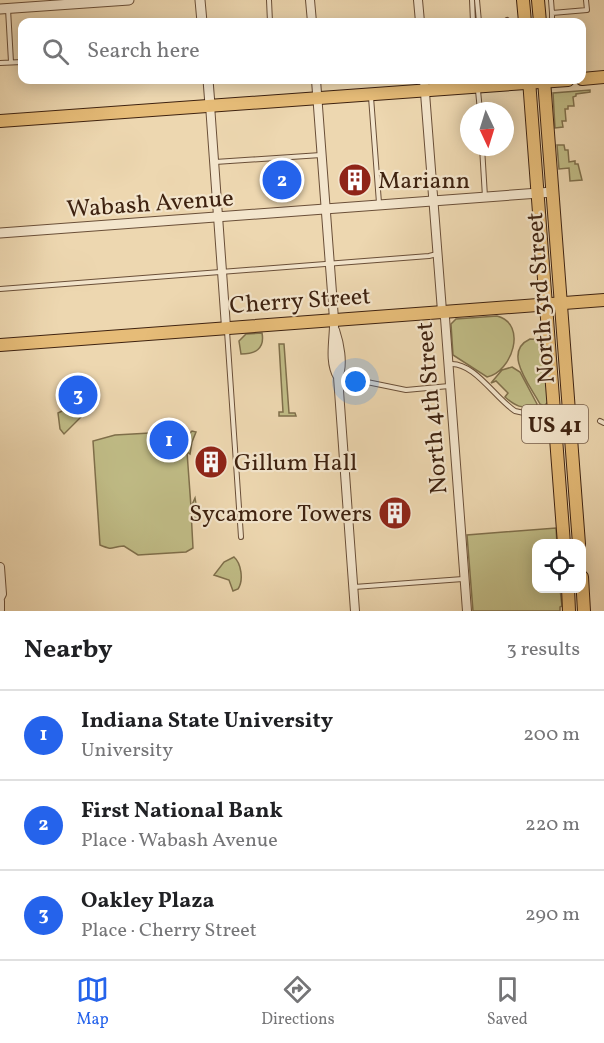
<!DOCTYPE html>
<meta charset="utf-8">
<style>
body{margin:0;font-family:Vollkorn,serif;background:#f6f6f6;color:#202124}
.controls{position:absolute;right:18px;bottom:18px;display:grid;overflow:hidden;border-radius:12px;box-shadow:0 3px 15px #0003}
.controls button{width:54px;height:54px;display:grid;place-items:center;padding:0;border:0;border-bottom:2px solid #e0e0e0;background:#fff;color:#202124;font:30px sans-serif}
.compass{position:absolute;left:460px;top:102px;width:54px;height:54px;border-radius:50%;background:#fff;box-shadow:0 3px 15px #0003;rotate:176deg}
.you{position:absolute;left:356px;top:382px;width:21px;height:21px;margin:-15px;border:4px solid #fff;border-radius:50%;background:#1a73e8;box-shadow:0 0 0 9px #1a73e833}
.badge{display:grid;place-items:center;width:39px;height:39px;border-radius:50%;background:#2563eb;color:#fff;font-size:20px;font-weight:700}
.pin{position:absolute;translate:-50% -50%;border:3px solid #fff;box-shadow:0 2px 6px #0006}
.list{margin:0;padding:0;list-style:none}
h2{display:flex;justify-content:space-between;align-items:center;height:78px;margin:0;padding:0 24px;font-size:26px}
h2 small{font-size:20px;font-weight:400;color:#757577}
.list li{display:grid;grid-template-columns:39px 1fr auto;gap:18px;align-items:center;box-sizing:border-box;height:90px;padding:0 24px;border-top:2px solid #e0e0e0}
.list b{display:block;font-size:22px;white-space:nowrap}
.list p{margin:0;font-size:20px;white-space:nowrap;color:#757577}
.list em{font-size:20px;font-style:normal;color:#757577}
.icon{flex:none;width:33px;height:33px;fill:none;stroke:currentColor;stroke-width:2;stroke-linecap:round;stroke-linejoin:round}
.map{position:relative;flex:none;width:604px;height:611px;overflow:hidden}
.search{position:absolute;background:#fff;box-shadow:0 3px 15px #0003;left:18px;right:18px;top:18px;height:66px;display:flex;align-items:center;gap:15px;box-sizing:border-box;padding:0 21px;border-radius:12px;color:#757577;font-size:22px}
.sheet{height:348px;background:#fff}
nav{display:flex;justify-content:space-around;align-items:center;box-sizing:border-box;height:84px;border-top:2px solid #e0e0e0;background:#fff;font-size:16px;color:#757577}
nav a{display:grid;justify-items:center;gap:3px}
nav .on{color:#2563eb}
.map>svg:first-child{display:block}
.green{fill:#c0bc86;stroke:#7f6f4b;stroke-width:1.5}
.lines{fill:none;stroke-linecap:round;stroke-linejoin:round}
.service-casing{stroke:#6a4f38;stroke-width:6}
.minor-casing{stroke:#6a4f38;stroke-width:10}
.tertiary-casing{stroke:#6a4f38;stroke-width:11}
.primary-casing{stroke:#3e2210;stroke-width:14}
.trunk-casing{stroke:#3e2210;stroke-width:14}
.service{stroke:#f3e5cc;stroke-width:4}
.minor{stroke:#f3e5cc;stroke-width:8}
.tertiary{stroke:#f3e5cc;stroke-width:9}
.primary{stroke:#e6bc78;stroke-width:12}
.trunk{stroke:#e6bc78;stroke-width:12}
.labels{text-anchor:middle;stroke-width:4.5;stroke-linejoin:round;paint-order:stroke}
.shield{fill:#f3e5cc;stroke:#745c48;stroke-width:1.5}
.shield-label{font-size:22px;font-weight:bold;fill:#3e2210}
.poi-label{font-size:24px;fill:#3e2210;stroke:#f3e5cc;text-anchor:start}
.street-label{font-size:24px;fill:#3e2210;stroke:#f3e5cc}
</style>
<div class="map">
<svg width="604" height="611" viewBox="0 0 604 611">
<rect width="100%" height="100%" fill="#edd7b0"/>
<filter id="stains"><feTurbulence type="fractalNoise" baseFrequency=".00333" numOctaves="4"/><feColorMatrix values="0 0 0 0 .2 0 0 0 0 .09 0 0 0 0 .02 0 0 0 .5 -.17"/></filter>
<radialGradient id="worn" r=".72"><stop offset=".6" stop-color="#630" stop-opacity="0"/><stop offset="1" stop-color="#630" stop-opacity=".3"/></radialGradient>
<path class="green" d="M590 90V92L576 94V96L573 97 574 106H568V109H565L566 121H562L563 127 555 128 553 93Z
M557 145H564L565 150H568L569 162 575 161V164H578L582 180 570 181 569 168 559 169Z
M497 316C528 324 512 372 487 377L453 355 451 324 456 319Z
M262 333C265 349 255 354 241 354L239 341 246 334Z
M530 339 543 340 548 402 544 406 540 404C530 385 502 352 530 339Z
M279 344H284L289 413H295L296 416H279V412H283Z
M512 367 520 372 537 404 536 407C521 408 516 407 505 397L508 393 496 381 491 383 502 370Z
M70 407H75L76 412 81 407 85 413 64 434 60 429 58 413Z
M185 431 187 451 189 434 192 431 196 432 192 442 190 454 187 452 191 507 195 498 198 516 196 518 193 516 191 511 193 548 186 552 138 555 124 546C110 547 114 551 100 545L93 441 115 435Z
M556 528 557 543 536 544V588L560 589 562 606 560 607V611H473L467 535Z
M234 557C241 563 244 580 238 589L233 591 229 580 214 575 224 562Z"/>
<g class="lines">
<defs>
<path id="service" d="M269 0 270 22
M472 0 473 22
M477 0 479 22
M551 0 552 13 587 10 586 0
M8 9 11 62
M507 20 508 22
M543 22 552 21V13
M0 63 22 62
M477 80 480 111
M371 97 379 203
M482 147 485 197
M215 162 321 155
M0 289 429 256 437 254
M227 331 241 537
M450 364C474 362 495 398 515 411L524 413 565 410
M339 382 362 381 406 390 449 386
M600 421 604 423
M354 587 463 579"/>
<path id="minor" d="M310 0 312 22
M418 0 420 22
M316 80 334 319C335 337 328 361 338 377
M424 80 442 311 445 318 467 611
M210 105 226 327
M335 330C339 342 344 364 338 377L355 611
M0 567 2 594 0 598
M0 601V610"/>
<path id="tertiary" d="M200 0 202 22
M0 9 129 0
M208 80 210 105
M0 233 553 192"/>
<path id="primary" d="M582 79 604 77
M0 121 568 80
M0 345 604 300"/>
<path id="trunk" d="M523 0 525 22
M538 0 540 22
M529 80 564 544
M544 80 579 544
M582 577 584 611
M568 588 569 611"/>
</defs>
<use href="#service" class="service-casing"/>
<use href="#minor" class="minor-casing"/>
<use href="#tertiary" class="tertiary-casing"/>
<use href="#primary" class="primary-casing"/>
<use href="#trunk" class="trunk-casing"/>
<use href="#service" class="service"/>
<use href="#minor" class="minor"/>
<use href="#tertiary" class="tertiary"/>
<use href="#primary" class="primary"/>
<use href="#trunk" class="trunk"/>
</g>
<defs>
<symbol id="building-disc" viewBox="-11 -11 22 22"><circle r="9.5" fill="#8f2418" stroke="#f3e5cc"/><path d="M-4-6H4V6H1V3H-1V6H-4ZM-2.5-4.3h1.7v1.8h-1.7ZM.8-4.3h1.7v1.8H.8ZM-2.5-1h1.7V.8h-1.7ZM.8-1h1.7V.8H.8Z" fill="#fff"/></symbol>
</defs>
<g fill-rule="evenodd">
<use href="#building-disc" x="336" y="161" width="38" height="38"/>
<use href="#building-disc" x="192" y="443" width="38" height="38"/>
<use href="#building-disc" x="376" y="494" width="38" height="38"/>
</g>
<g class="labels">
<rect class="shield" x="522" y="405" width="66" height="38" rx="4.5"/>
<g class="shield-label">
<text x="555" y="432">US 41</text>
</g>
<g class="poi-label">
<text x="378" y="188">Mariann</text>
<text x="234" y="470">Gillum Hall</text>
<text x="372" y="521" text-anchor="end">Sycamore Towers</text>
</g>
<g class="street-label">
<text transform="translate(150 203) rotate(-4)" y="8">Wabash Avenue</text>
<text transform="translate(540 298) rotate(-94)" y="8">North 3rd Street</text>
<text transform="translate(300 300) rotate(-4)" y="8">Cherry Street</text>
<text transform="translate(431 408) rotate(-95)" y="8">North 4th Street</text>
</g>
</g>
<rect width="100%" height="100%" filter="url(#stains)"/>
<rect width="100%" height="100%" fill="url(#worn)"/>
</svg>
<div class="controls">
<button><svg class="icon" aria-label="locate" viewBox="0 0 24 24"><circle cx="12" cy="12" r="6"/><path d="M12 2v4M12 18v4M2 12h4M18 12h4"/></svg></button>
</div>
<svg class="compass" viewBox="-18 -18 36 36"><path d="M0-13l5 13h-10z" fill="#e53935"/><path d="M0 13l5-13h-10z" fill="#757577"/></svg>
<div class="you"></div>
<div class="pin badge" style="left:169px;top:440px">1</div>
<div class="pin badge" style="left:282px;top:180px">2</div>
<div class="pin badge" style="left:78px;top:395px">3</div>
<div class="search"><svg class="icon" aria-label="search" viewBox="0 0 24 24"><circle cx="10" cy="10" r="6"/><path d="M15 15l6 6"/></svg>Search here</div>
</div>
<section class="sheet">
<h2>Nearby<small>3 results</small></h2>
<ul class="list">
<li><span class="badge">1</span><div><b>Indiana State University</b><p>University</p></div><em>200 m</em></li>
<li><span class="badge">2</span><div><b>First National Bank</b><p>Place · Wabash Avenue</p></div><em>220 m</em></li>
<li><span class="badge">3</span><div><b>Oakley Plaza</b><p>Place · Cherry Street</p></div><em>290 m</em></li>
</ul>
</section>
<nav>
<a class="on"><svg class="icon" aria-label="map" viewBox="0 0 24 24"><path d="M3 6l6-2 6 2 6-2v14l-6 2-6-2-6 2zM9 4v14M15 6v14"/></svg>Map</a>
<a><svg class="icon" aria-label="directions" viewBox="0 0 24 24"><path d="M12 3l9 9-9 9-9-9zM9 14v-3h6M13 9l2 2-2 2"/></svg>Directions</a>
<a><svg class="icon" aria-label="saved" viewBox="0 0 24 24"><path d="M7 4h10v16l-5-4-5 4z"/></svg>Saved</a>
</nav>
